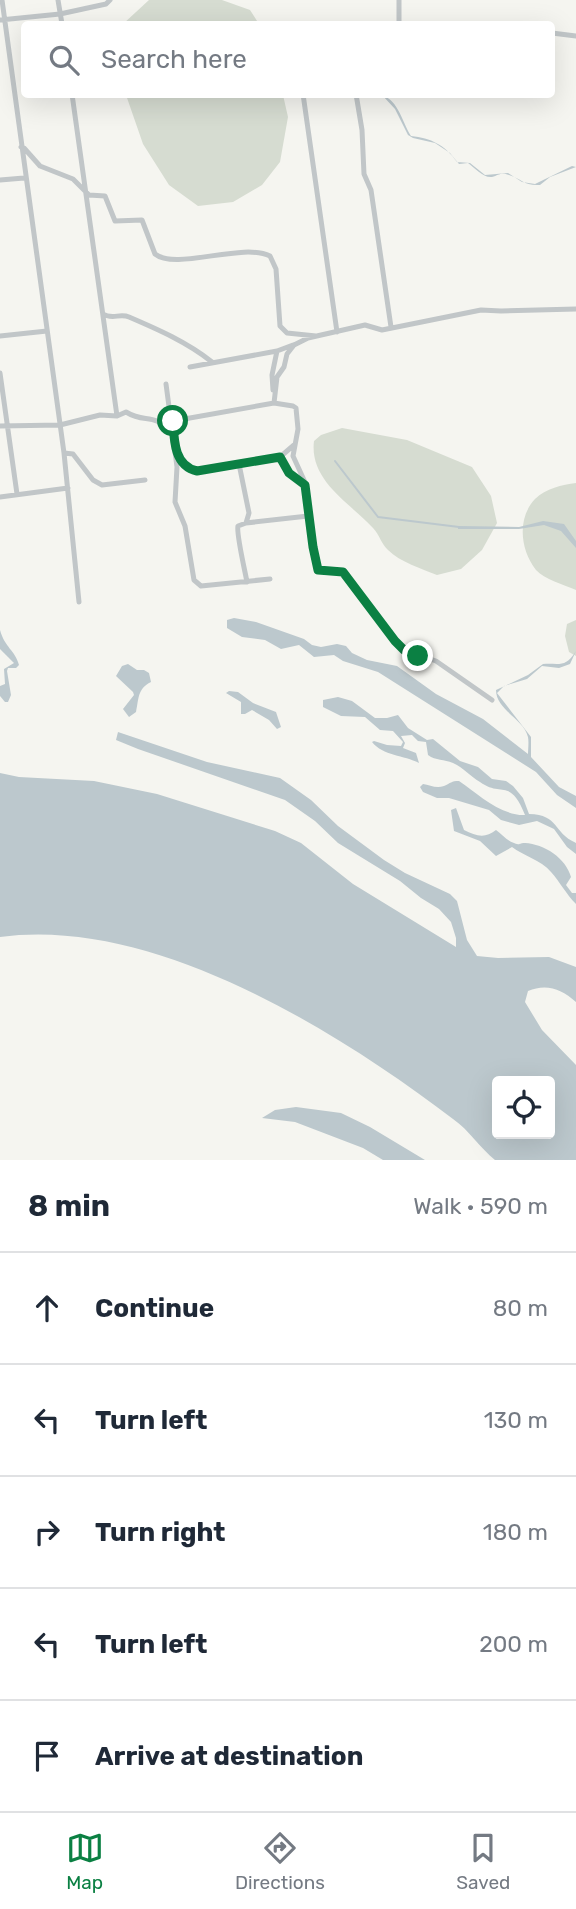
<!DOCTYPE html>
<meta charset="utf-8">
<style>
body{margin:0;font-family:Rubik,sans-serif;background:#f6f6f7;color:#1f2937}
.controls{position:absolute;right:21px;bottom:21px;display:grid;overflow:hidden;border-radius:7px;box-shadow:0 7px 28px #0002}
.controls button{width:63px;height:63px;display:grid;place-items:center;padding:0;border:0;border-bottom:2px solid #e0e1e3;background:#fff;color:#1f2937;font:35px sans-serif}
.stop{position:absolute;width:21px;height:21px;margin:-16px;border:5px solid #0b8043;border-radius:50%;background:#fff}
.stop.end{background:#0b8043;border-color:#fff;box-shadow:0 2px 7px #0008}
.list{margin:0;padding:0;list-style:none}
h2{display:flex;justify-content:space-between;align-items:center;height:91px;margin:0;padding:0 28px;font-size:30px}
h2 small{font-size:23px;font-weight:400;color:#747a83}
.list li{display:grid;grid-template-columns:46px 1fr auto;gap:21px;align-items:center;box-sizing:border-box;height:112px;padding:0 28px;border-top:2px solid #e0e1e3}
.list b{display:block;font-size:26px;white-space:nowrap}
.list em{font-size:23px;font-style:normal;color:#747a83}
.icon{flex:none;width:38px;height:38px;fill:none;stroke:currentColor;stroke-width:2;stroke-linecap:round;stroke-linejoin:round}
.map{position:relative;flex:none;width:576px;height:1160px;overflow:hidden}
.search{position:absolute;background:#fff;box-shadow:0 7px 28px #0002;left:21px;right:21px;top:21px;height:77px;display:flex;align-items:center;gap:18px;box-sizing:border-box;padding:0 24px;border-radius:7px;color:#747a83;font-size:26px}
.sheet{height:651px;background:#fff}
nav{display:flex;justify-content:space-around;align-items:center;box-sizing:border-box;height:98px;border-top:2px solid #e0e1e3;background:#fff;font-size:19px;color:#747a83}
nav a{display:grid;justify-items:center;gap:4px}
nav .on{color:#0b8043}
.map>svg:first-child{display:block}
.green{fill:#d6dcd1}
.water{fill:#bcc8cd;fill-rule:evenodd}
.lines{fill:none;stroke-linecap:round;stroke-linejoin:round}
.stream{stroke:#bcc8cd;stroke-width:2}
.minor{stroke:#c1c6c8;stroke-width:5}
.route{stroke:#0b8043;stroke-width:9}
</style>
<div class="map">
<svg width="576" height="1160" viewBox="0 0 576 1160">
<rect width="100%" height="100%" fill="#f5f5f0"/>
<path class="green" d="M149 0H222L250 10 259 24H123Z
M126 95H283L288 117 280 162 262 185 233 202 198 206 169 185 143 144Z
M342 428 407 440 472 467 491 496 497 523 482 550 461 569 437 575C422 569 400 562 388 550 382 545 379 534 373 528 350 503 309 481 314 441L321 435Z
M576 483V590C564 585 544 579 536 570 520 550 517 518 535 499 546 488 562 485 576 483Z
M576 620V656L569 652 565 636 567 624Z"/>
<path class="water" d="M382 95C399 101 402 122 411 136 431 138 445 145 457 162L470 163 485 175 508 173 522 182 535 184 572 166 576 167 550 177 540 185C524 186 522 179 509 175 501 172 499 175 492 177 483 178 475 168 468 163L459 164 450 153 435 143 413 138 408 135 395 109Z
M543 521 564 524 576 541V548L561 531 544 525 519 529H458V526L519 527Z
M234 618 256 622 304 639 312 645 321 647 337 644 346 646 352 653 367 660 397 666 436 694 483 719 528 754C528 750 529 742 528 737 524 719 496 710 496 690L528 675 543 664C561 663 565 668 576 651L570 664 559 668 542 666 527 679 504 686 497 693 531 737V757L559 787 576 796V808L557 795 536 772 378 672 343 661 334 655 314 657 299 645 281 649 265 640 242 637 227 628V620Z
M0 630C5 648 15 650 19 665L16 668H8L7 671 11 695 8 702H5L0 696V686L5 684 4 669 14 663 0 649Z
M128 664 137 670H144L149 673 151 682C137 689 139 699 136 712L129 717 123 709 134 695 133 692 116 676 122 666Z
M229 691 238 692 253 703 276 712 281 727 277 729 269 720 252 710 245 714H241V702L226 693Z
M338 697 352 701 375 718H387L398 715 408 728 427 740 433 739 460 761 478 767 492 779 506 781 513 786 523 798 529 814C560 815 552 832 576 843V854L567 847 554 829 537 821 519 825 501 820 489 810 449 798H437L423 792 420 787 423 784C430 785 436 789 444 786 451 783 451 781 459 781 478 794 501 816 525 815 510 777 502 798 480 782 470 776 464 768 453 763 444 759 436 761 428 755L426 742 418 741 412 735 401 736 405 743 403 748 416 753 419 763C404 755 383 756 372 742L374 741 387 745 401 746 403 742 393 731 380 730 365 717 341 716 323 707V700Z
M118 732 207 762 280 778 311 800 338 826 384 860 405 873 450 894 457 901 467 940 477 956 498 958 549 957 576 967V1002C562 989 546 983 528 991L525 1002 542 1030 576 1065V1160H495C480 1148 469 1130 453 1119 336 1030 153 916 0 937V773L19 777 94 781 157 794 275 831 301 843 353 884 456 947V938L451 922 439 909 421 898 400 881 338 843 315 821 285 800 138 749 116 740ZM497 1081H550V1134H497Z
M456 808 464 830C476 836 485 839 496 830 502 834 507 841 514 843 522 846 517 843 525 843 544 844 566 858 571 877L566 885 572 893H576V904C566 894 560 882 551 872 541 860 524 856 512 847L496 856 480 841 454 831 451 810Z
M296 1107 341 1113 370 1127 425 1160H383L363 1148 295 1122 262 1118 275 1110Z"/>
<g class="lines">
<path class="stream" d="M335 461 378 517 459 527"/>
<path class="minor" d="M2 0 64 453 79 602
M58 0 62 24
M399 0V24
M0 20 60 14 106 4 110 0
M552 33 576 36
M72 94 117 416
M303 94 337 332
M356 94 362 130 364 174 371 190 391 327
M21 147 24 148 40 166 73 179 89 195 105 196 115 221 142 220 155 254C176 271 242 242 270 256L276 269 280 326 287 333 316 336
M0 180 24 178
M103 314C112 320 120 313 129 317 157 329 187 342 212 362
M0 336 47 331
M190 367 277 351
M0 373 17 494
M166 384 177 467 175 502 185 526 194 580 201 586 270 579
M273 390 272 375 277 351 293 345
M274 403 277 377 284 367 287 354 294 345 308 338 365 325 382 330 481 310 501 311 576 309
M173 421 274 403 293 406 296 408 298 429 293 456 304 480 318 570 343 572 404 650 436 661 492 700
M0 426 60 425 100 415 117 416 126 412C147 425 151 410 173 434
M64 453 73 454 93 480 102 485 145 480
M178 454 186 466 197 471 280 457 294 445
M280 457 290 473 305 485
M239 464 249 513 246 523
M0 497 68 488
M247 582C245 571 236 533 238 526L246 523 308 516"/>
</g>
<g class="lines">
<path class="route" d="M173 421C174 440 174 466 197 471L280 457 289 473 305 485 313 547 318 570 343 572 395 641 404 650 418 656"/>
</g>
</svg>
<div class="controls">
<button><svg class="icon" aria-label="locate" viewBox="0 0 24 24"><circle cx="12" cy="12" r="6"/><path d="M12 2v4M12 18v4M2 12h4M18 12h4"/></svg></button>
</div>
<div class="stop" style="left:173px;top:421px"></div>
<div class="stop end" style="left:418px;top:656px"></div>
<div class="search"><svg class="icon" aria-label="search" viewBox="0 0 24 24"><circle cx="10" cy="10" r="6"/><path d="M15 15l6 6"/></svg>Search here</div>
</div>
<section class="sheet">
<h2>8 min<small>Walk · 590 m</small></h2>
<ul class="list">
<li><svg class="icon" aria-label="ahead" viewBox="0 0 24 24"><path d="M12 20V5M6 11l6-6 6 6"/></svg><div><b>Continue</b></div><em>80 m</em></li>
<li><svg class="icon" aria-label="left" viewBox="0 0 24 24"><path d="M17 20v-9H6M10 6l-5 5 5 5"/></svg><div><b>Turn left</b></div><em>130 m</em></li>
<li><svg class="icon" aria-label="right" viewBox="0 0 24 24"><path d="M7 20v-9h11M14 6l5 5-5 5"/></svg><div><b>Turn right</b></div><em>180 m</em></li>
<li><svg class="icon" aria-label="left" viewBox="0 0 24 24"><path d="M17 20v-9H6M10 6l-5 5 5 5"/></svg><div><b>Turn left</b></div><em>200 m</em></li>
<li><svg class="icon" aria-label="arrive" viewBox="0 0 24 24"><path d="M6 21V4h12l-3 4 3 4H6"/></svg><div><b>Arrive at destination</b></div></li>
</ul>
</section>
<nav>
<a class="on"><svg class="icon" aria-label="map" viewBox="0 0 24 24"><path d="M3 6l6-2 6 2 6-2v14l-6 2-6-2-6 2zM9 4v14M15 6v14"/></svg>Map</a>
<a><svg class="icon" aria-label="directions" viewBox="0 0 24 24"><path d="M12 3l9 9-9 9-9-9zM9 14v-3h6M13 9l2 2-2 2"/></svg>Directions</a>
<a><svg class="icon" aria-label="saved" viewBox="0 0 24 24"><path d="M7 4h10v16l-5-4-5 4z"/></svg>Saved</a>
</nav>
